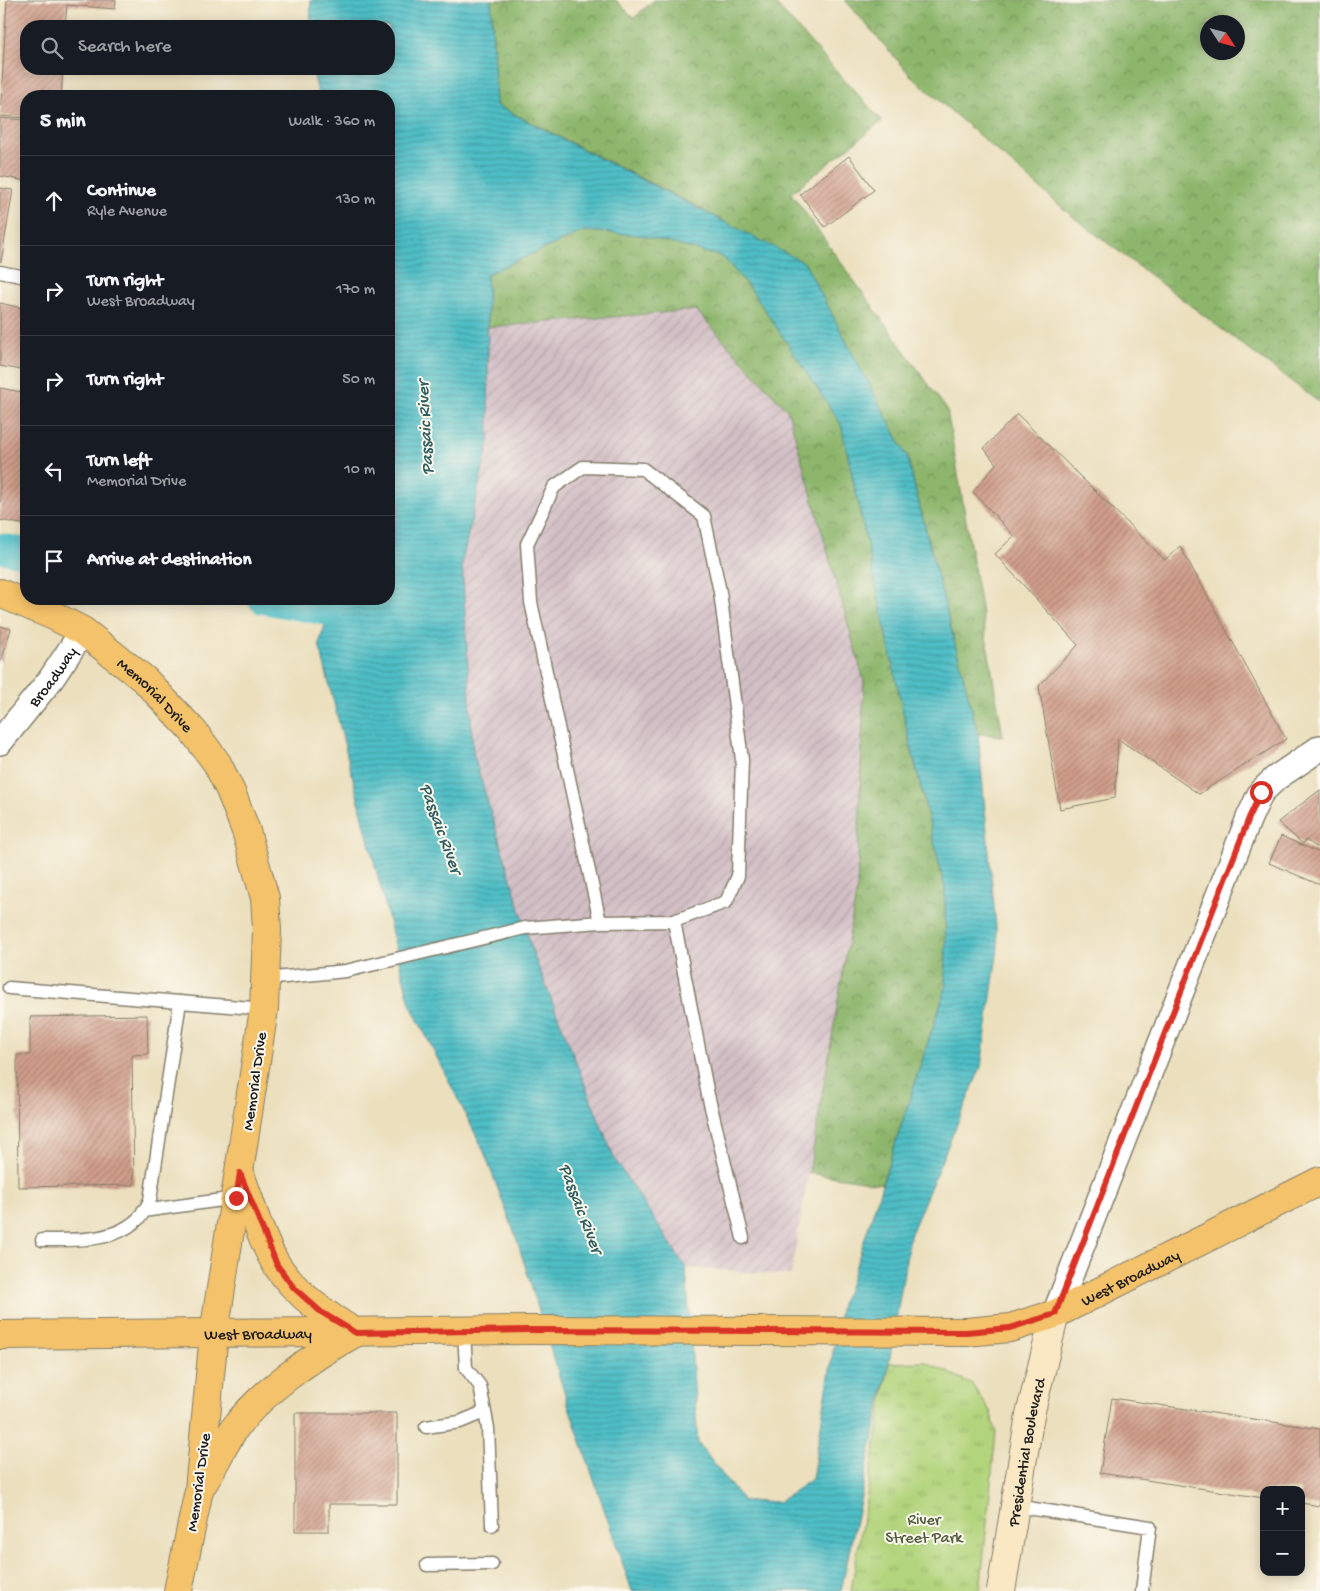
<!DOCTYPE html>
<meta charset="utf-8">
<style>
body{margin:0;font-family:"Gochi Hand",sans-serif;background:#20242c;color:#f1f3f6}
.controls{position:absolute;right:15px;bottom:15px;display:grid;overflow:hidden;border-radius:10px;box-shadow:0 2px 12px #0003}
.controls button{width:45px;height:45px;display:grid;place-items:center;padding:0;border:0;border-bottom:1px solid #363941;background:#171b24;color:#f1f3f6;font:25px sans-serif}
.compass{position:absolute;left:1200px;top:15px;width:45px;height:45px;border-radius:50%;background:#171b24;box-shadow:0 2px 12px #0003;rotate:126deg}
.stop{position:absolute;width:15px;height:15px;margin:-11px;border:4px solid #d93025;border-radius:50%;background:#fff}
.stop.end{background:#d93025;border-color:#fff;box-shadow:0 1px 5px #0008}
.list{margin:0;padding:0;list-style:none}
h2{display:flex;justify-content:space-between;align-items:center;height:65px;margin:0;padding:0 20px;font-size:21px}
h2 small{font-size:16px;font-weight:400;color:#9ea1a6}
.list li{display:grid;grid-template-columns:32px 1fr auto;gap:15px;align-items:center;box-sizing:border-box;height:90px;padding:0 20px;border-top:1px solid #363941}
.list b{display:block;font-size:19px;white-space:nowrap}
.list p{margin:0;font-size:16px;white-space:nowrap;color:#9ea1a6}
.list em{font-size:16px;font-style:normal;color:#9ea1a6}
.icon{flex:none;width:28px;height:28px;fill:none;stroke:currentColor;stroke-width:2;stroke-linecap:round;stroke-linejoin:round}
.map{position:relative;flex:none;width:1320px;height:1591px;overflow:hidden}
.search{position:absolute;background:#171b24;box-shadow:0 2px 12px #0003;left:20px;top:20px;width:375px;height:55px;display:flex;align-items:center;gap:12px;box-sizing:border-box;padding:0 18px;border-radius:20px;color:#9ea1a6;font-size:19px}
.panel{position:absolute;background:#171b24;box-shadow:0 2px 12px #0003;left:20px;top:90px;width:375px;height:515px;border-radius:20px}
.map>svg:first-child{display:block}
.industrial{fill:url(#industrial-furrows)}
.forest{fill:url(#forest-crowns);stroke:#546944;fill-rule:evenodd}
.park{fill:url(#park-tufts);stroke:#67784c}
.water{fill:url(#water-rules);stroke:#366d71;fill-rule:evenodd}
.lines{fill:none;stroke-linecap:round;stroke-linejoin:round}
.canal{stroke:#4fbec6;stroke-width:30}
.building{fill:url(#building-hatch)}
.lane-casing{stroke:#847e6c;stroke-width:15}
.street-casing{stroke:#847e6c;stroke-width:28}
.secondary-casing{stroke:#847e6c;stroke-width:30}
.primary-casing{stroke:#847e6c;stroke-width:30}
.lane{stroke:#fff;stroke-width:12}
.street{stroke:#fff;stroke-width:25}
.secondary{stroke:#fae7c3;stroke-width:28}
.primary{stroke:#f3c26a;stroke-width:28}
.route{stroke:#d93025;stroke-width:6}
.labels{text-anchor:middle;stroke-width:4;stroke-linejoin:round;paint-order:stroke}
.street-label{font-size:16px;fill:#1c1c1c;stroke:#fbf7ec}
.park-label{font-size:16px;fill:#505c3e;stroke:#fbf7ec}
.water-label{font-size:18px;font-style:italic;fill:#305d60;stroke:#fbf7ec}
</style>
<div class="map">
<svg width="1320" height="1591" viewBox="0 0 1320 1591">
<defs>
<pattern id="industrial-furrows" width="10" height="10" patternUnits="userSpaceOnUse" patternTransform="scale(1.25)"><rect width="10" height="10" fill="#d2bec5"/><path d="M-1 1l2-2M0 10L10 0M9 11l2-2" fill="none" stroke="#b4a3a9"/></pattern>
<pattern id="forest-crowns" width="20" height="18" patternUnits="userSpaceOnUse" patternTransform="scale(1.25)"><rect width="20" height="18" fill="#8db66c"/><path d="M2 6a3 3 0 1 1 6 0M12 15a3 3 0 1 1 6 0" fill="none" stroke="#729358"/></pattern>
<pattern id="park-tufts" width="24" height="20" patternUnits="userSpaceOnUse" patternTransform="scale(1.25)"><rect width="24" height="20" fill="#b2d47c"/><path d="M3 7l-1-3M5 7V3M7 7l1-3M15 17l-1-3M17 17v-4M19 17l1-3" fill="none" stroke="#98b56b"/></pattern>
<pattern id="water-rules" width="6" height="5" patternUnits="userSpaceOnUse" patternTransform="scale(1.25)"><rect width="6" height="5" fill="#4fbec6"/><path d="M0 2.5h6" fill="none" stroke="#419aa0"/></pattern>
<pattern id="building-hatch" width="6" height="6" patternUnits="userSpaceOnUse" patternTransform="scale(1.25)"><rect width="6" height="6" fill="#d09e8a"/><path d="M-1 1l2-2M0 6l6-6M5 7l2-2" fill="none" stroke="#a88070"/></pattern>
</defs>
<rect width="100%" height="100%" fill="#fbf7ec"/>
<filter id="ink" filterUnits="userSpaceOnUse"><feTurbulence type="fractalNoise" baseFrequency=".02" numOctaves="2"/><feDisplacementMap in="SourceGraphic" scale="10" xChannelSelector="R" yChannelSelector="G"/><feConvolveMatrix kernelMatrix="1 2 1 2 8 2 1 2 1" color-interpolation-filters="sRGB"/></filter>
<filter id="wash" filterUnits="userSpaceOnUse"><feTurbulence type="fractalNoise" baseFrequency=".0096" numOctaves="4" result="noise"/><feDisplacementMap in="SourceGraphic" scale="20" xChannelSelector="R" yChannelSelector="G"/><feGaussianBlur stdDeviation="1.12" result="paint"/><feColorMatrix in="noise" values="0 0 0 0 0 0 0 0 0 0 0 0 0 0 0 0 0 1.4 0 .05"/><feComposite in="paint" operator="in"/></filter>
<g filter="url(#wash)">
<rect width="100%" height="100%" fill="#ebdfbd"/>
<path class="industrial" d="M696 310 788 411 864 681 857 888 791 1275 686 1268 614 1158 534 956 473 753 462 562 489 441 487 327Z"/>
<path class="forest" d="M491 0H616L634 18 654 0H772L882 121 791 193 947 410 1003 736 978 734 907 456 702 209 496 105Z
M845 0H1320V403L1073 217 912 77ZM1208 22H1238V52H1208Z
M584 231 640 235 723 257 751 289 841 424 906 725 945 888 946 987 882 1184 809 1173 857 889 864 681 788 411 696 310 488 327 487 273Z"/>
<path class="park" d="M925 1362 971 1383 990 1411 996 1432 980 1591H851L889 1363Z"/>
<path class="water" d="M311 0H491L496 105 805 263 907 456 978 734 998 948 981 1067 910 1236 889 1363 841 1591H632L566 1398 517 1240 483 1149 410 1004 319 644 333 599H389V96H319L312 69H389V26H310ZM584 231 640 235 723 257 751 289 841 424 906 725 945 888 946 987 848 1290 841 1304 812 1479 779 1502 743 1501 698 1443 686 1268 614 1158 534 956 473 753 462 562 489 441 487 274Z"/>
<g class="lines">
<path class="canal" d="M0 548 26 553
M263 599 329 611"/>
</g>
<g id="blocks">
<path class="building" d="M7 0H116L115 9 67 5 65 26H26V69H63L61 96H26V118L0 116Z
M0 118 26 120V181L0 176Z
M849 156 874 190 825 227 800 194Z
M0 188 13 190 1 262H0Z
M0 303 26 309V371L0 366Z
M0 388 26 393V525L0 520Z
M1017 414 1165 560 1180 546 1286 739 1199 794 1118 739 1115 798 1060 809 1039 686 1078 645 995 554 1014 536 973 492 996 464 984 448Z
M0 626 11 629 0 664Z
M1320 790V845L1316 847 1306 840 1303 844 1278 822Z
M1281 836 1320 853V885L1269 863Z
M147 1015 148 1054 132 1055 134 1185 18 1187 17 1055H30V1017Z
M1112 1398 1320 1429V1506L1301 1503V1490H1264V1498L1100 1473Z
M295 1413H397V1504H329V1531H295Z"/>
</g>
</g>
<g filter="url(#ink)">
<use href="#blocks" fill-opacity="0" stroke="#847e6c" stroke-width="1"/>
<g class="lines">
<defs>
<path id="lane" d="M0 272 26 277
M674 921 708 1095 743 1238
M265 979 346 971 525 928 600 922 531 602 527 544 554 487 583 467 643 469 704 516 720 592 742 760 738 876 726 902 674 921 600 922
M9 988 264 1009
M143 1211 236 1198
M42 1240C74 1240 115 1243 140 1217 144 1213 147 1206 150 1200L180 1002
M464 1331 466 1368 480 1386 488 1428 492 1525
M426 1427 460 1422 484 1412
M1015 1506 1150 1527 1142 1591
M427 1565 492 1564"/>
<g id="street">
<path id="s1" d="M0 742 51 679 83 631"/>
<path d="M1055 1314 1249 818 1261 792 1276 778 1320 748"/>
</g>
<g id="secondary">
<path id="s2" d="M1001 1591 1030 1415 1055 1314"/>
</g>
<g id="primary">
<path id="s3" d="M0 593 54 616 83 631 145 680 193 731 217 763 231 792 246 831 265 898 267 930 264 1009 214 1334 199 1490 178 1591"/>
<path d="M240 1174C250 1201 262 1243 278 1267 298 1296 326 1315 356 1333"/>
<path id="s4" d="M0 1335 527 1330 966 1332 1010 1328 1055 1314 1320 1181"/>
<path d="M204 1482C214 1465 223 1446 234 1429 261 1392 313 1356 353 1334"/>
</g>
</defs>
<use href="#lane" class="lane-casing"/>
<use href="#street" class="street-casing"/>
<use href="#secondary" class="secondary-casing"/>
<use href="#primary" class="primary-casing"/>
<use href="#lane" class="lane"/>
<use href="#street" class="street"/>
<use href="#secondary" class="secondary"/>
<use href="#primary" class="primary"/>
</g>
</g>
<g class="lines" filter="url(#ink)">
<path class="route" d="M236 1198 240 1173 277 1265 294 1288 321 1312 356 1333 527 1330 966 1332 1010 1328 1055 1314 1249 818 1261 792"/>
</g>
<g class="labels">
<g class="street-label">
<text dy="6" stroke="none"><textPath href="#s1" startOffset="84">Broadway</textPath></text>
<text dy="6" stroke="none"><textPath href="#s3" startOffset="188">Memorial Drive</textPath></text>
<text transform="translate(253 1081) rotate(-82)" y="6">Memorial Drive</text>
<text dy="6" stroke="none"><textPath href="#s4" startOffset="1141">West Broadway</textPath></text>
<text dy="6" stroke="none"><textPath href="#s4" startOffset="258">West Broadway</textPath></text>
<text dy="6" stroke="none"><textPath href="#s2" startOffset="141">Presidential Boulevard</textPath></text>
<text transform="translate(197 1482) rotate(-82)" y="6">Memorial Drive</text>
</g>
<g class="park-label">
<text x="924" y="1524">River<tspan x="924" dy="18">Street Park</tspan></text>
</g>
<g class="water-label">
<text transform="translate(424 428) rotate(-93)" y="6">Passaic River</text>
<text transform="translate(442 828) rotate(70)" y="6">Passaic River</text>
<text transform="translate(582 1208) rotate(69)" y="6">Passaic River</text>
</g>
</g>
</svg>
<div class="controls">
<button>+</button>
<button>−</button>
</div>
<svg class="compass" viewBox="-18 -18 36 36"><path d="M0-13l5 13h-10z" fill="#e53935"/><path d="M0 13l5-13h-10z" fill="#9ea1a6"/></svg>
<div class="stop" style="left:1261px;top:792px"></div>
<div class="stop end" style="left:236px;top:1198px"></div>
<div class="search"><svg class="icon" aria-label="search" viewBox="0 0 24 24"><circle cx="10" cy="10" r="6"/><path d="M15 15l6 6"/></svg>Search here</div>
<section class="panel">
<h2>5 min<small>Walk · 360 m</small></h2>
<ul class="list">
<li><svg class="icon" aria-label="ahead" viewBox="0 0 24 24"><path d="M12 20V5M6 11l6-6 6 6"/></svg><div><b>Continue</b><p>Ryle Avenue</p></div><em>130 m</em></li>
<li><svg class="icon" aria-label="right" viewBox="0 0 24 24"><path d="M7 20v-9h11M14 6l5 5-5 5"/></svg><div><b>Turn right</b><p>West Broadway</p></div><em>170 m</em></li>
<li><svg class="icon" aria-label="right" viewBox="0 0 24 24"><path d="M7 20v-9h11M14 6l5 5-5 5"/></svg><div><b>Turn right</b></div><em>50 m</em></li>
<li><svg class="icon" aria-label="left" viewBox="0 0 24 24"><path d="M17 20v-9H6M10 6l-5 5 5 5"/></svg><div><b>Turn left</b><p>Memorial Drive</p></div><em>10 m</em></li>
<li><svg class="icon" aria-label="arrive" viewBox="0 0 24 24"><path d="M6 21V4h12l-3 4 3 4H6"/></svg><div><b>Arrive at destination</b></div></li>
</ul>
</section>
</div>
